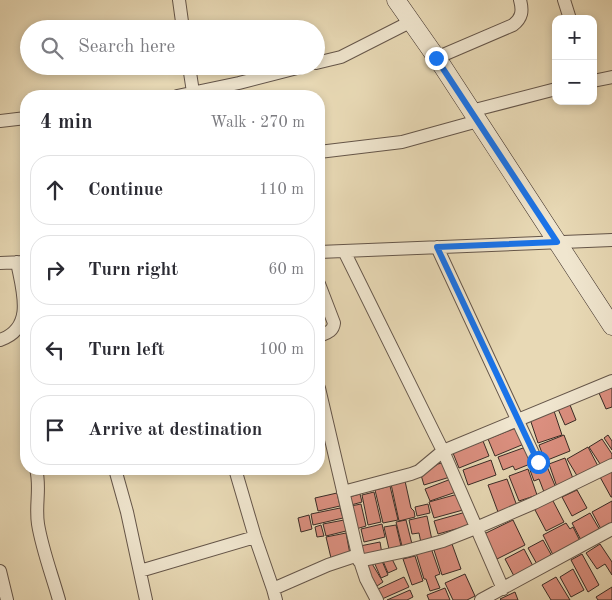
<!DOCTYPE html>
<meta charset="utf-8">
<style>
body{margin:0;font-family:"Old Standard TT",serif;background:#f7f7f7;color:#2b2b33}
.controls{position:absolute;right:15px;top:15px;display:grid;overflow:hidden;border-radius:10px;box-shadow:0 2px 8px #0003}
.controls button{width:45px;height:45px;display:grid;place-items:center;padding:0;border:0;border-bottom:1px solid #e1e1e2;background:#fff;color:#2b2b33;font:25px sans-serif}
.stop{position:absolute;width:15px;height:15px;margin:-11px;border:4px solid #1a73e8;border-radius:50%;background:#fff}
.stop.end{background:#1a73e8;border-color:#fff;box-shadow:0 1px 5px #0008}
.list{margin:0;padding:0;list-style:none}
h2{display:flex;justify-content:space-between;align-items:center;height:65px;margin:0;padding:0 20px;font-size:21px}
h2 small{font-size:16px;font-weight:400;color:#7c7c81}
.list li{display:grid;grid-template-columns:32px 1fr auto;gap:15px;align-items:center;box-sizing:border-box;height:70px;margin:0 10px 10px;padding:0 10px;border:1px solid #e1e1e2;border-radius:20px}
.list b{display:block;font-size:19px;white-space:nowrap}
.list em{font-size:16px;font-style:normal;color:#7c7c81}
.icon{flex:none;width:28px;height:28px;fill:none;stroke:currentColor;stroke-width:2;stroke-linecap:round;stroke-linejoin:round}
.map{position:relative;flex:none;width:612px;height:600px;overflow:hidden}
.search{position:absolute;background:#fff;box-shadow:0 2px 8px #0003;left:20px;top:20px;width:305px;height:55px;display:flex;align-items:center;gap:12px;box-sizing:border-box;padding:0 18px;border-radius:28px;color:#7c7c81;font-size:19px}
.panel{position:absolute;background:#fff;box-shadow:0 2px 8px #0003;left:20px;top:90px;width:305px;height:385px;border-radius:20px}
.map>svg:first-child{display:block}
.building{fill:#db8f7f;stroke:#392b26}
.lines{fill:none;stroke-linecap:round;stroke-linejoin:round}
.street-casing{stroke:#65564a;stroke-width:14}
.secondary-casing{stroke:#392b26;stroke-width:19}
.street{stroke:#f0e6cf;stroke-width:12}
.secondary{stroke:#f0e6cf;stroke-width:18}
.route{stroke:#1a73e8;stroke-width:6}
</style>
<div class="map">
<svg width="612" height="600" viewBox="0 0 612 600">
<rect width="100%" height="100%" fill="#e8d9b5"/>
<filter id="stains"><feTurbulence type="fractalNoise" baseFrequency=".004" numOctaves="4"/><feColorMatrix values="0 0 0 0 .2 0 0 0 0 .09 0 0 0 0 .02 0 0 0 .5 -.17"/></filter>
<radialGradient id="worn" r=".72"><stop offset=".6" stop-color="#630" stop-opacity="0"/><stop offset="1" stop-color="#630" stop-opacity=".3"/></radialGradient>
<path class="building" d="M612 387V407L606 409 599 393Z
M570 405 576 420 565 425 558 409Z
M554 411 562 435 538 443 530 419Z
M518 427 524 444 495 456 488 439Z
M564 435 570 451 545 461 539 445Z
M608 435 612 441V450L604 438Z
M602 439 612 454V461L602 467 589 447Z
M483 441 489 456 459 468 453 453Z
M588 447 599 468 579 479 567 459Z
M523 448 535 462 515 470 513 466 503 470 498 457Z
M565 458 574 481 557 487 549 464Z
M491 460 496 475 468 485 463 470Z
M445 462 450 477 424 485 421 475 438 464Z
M546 464 556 488 544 492 539 479 534 481 530 470Z
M528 469 537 495 519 501 509 476Z
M612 470V497H611L600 477Z
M451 479 456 492 430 501 425 489Z
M507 479 517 506 498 512 488 485Z
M405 481 411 508 414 511 415 517 399 521 391 484Z
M390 486 398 520 383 523 375 490Z
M577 490 587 508 572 516 562 497Z
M374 492 381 522 368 525 362 495Z
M337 493 340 506 318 511 315 498Z
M360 494 362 502 351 505 349 497Z
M458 494 463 510 434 518 429 502Z
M552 499 564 522 546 531 534 508Z
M612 501V526L602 531 592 512Z
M361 504 366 526 356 529 351 506Z
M428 504 430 513 417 516 415 507Z
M340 508 343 518 313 525 311 514Z
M466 512 470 525 438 534 434 521Z
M590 513 601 532 582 542 572 523Z
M309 515 312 529 301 532 298 518Z
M427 516 432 540 421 543 419 533 412 534 409 520Z
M344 520 346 531 326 536 323 524Z
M406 520 412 544 402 546 396 522Z
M513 520 525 545 497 559 484 534Z
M566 523 570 529 573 527 581 543 554 557 543 535Z
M382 524 385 537 364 542 361 529Z
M321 525 324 536 317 537 315 527Z
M396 525 401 546 389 549 384 527Z
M346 533 350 554 331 558 326 537Z
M543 540 553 558 538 566 528 548Z
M380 542 382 554 363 558 360 546Z
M452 544 461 569 442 575 434 550Z
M600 544 612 562V575L605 564 597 569 586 553Z
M431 548 440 574 435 576 440 588 430 591 426 579H424L416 553Z
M524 549 534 568 515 578 505 559Z
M582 554 599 585 588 592 571 560Z
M415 556 423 581 412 585 403 559Z
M391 557 397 569 388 573 383 561Z
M382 561 388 575 381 578 374 562Z
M371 562 383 582 377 586 365 566Z
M573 569 584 590 571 597 560 577Z
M465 574 475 596 467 600H453L445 583Z
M404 577 409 587 382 599 378 589Z
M556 577 570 600H551L542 585Z
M612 587V600H598L596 597Z
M445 588 450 600H429L427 595Z
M410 590 413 597 407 600H387Z
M515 592 518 600H501L500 599Z"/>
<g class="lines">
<defs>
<path id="street" d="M179 0 183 29
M564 0 570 19
M436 58 513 25C522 18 523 11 520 0
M316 63 341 57 410 22
M189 66 193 92
M593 81 612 77
M177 96 239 83 305 66
M471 111 556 89
M0 121 26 118
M319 152 402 142 478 121
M437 247 537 462
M344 251 443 451 503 589
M319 252 612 240
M0 263 25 262
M319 284 334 323C333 332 326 333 319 336
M0 340C36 328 22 289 17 262
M319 388 358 555 366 579 377 600
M36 469C41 487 35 505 38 524 42 549 52 575 59 600
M115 469 127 512 146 600
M235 469 255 537 273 589 276 600
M343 492 411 474 419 471 443 451 612 381
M359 561 406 551 443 541 476 528 534 503 612 465
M0 571 7 600
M140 571 255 537
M273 589 328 565 358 555
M481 600 612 529"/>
<path id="secondary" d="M396 0 443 67 612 326"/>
</defs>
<use href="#street" class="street-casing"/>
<use href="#secondary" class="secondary-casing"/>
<use href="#street" class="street"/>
<use href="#secondary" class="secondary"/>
</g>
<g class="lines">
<path class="route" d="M436 58 557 242 437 247 538 462"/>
</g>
<rect width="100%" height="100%" filter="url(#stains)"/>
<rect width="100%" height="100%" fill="url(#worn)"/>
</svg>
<div class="controls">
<button>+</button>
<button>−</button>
</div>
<div class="stop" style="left:538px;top:462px"></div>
<div class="stop end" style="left:436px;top:58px"></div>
<div class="search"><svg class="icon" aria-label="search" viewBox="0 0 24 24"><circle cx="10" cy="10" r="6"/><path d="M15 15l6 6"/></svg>Search here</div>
<section class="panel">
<h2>4 min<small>Walk · 270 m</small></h2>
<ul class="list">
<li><svg class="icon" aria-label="ahead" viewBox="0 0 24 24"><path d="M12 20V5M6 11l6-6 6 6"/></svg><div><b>Continue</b></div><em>110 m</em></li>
<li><svg class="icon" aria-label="right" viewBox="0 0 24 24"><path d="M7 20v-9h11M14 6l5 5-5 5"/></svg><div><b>Turn right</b></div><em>60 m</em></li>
<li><svg class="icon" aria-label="left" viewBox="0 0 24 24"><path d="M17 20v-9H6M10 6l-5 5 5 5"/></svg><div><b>Turn left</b></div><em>100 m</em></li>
<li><svg class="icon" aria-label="arrive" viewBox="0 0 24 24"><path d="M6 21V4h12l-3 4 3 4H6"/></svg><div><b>Arrive at destination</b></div></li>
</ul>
</section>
</div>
